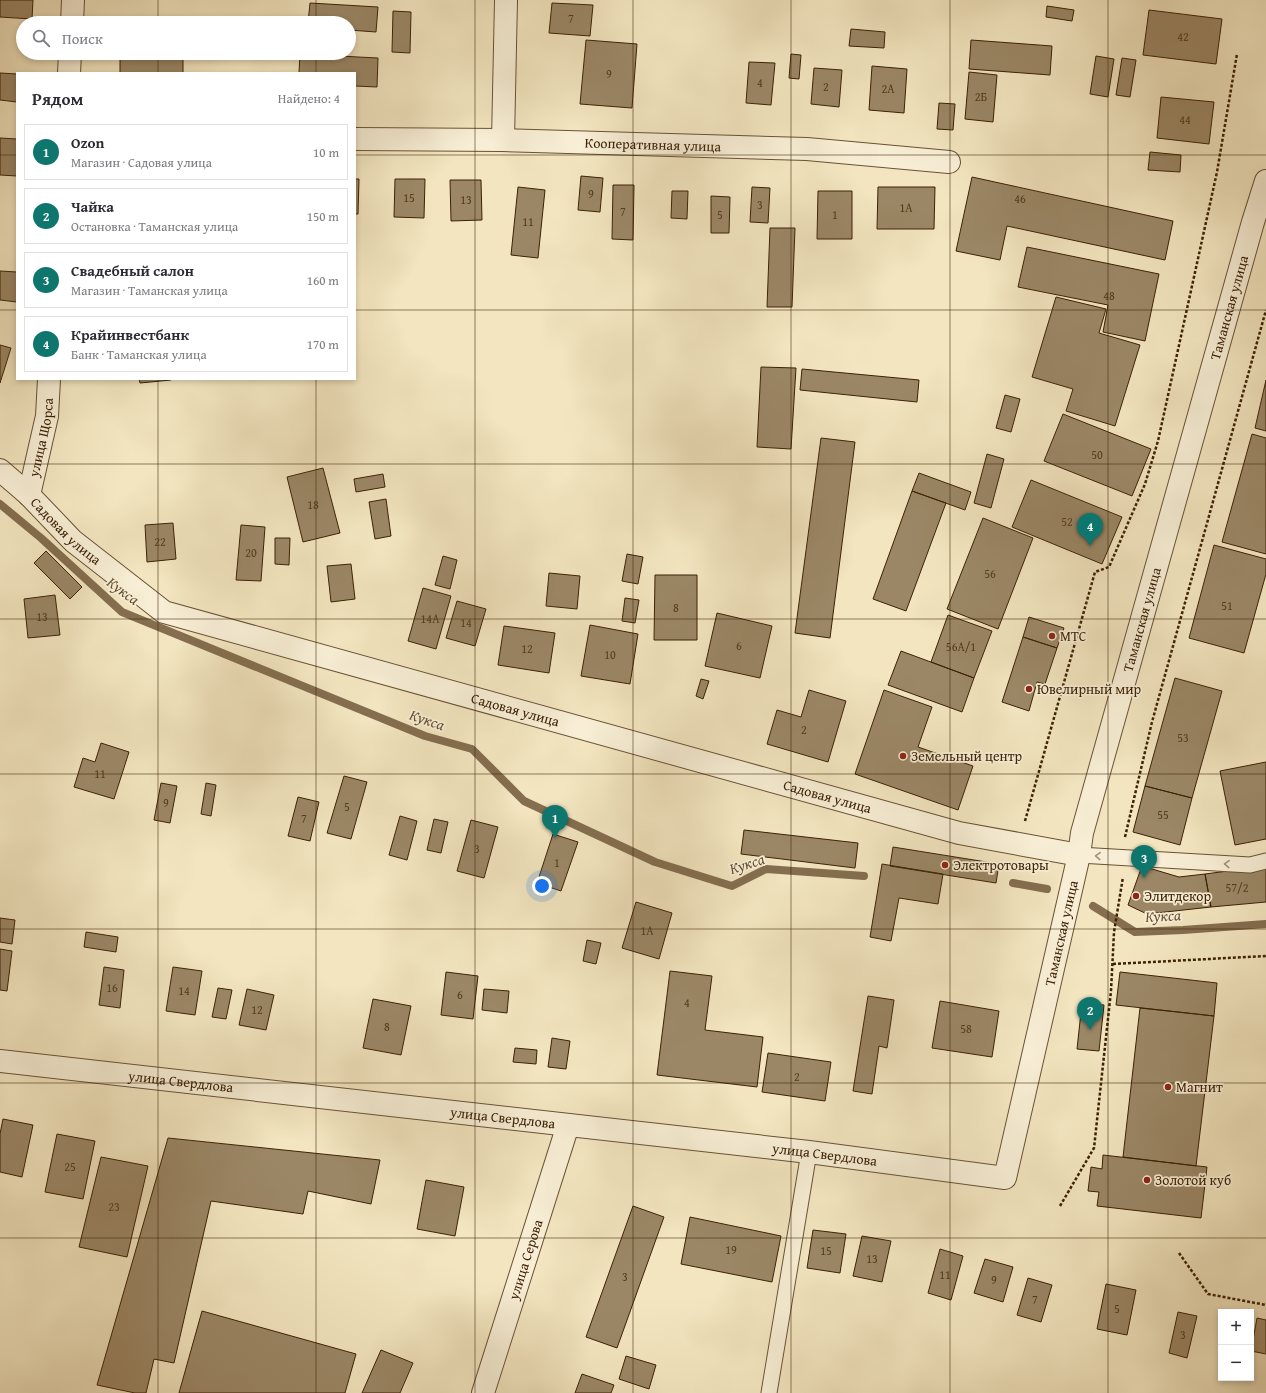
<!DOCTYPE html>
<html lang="ru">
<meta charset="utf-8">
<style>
body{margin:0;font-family:"Gentium Book Plus",serif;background:#f2f2f3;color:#2b2b33}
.controls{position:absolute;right:12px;bottom:12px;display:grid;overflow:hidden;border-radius:0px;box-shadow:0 2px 6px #0003}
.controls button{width:36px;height:36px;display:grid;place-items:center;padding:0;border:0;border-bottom:1px solid #e1e1e2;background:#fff;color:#2b2b33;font:20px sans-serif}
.you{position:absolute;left:542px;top:886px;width:14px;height:14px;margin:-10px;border:3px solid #fff;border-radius:50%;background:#1a73e8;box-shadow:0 0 0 6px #1a73e833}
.badge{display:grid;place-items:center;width:26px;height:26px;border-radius:50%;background:#0f766e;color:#fff;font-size:13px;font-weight:700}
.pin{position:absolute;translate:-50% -33px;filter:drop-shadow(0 1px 2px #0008)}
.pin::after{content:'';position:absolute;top:21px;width:14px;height:12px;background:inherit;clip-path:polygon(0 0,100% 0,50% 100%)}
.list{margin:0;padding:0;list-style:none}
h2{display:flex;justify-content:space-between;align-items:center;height:52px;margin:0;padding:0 16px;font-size:17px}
h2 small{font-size:13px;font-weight:400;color:#7c7c81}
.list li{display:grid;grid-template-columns:26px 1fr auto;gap:12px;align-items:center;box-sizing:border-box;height:56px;margin:0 8px 8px;padding:0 8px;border:1px solid #e1e1e2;border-radius:0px}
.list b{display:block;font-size:15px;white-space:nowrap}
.list p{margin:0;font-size:13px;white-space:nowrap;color:#7c7c81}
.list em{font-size:13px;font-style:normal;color:#7c7c81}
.icon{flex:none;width:22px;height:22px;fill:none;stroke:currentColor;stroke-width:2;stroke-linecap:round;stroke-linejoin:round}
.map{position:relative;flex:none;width:1266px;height:1393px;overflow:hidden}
.search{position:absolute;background:#fff;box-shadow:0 2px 6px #0003;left:16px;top:16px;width:340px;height:44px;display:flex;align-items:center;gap:10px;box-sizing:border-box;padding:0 14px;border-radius:22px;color:#7c7c81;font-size:15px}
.panel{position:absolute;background:#fff;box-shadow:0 2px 6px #0003;left:16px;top:72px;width:340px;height:308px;border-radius:0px}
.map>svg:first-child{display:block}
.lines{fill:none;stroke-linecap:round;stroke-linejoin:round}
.stream{stroke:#846e4f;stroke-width:8}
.building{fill:#9b8766;stroke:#3c2106}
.service-casing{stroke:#6a5234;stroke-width:17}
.minor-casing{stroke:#6a5234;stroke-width:24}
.tertiary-casing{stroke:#6a5234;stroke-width:24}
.path{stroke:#3c2106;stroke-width:2.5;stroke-dasharray:3 2;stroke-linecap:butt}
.service{stroke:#f7eed5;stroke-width:15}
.minor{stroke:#f7eed5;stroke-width:22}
.tertiary{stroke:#f7eed5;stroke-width:22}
.oneway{stroke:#a39278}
.grid{fill:none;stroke:#3c2106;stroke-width:1;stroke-opacity:0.55}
.poi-dot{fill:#8f2418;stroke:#f7eed5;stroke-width:1.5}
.labels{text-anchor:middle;stroke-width:3.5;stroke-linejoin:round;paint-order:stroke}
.number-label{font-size:12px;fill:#543a1e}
.street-label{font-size:14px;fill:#3c2106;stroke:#f7eed5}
.poi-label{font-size:14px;fill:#3c2106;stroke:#f7eed5;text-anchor:start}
.water-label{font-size:15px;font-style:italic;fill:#664e31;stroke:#f7eed5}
</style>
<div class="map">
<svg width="1266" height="1393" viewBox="0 0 1266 1393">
<rect width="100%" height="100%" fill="#f2e5bf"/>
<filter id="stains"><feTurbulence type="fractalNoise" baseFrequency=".005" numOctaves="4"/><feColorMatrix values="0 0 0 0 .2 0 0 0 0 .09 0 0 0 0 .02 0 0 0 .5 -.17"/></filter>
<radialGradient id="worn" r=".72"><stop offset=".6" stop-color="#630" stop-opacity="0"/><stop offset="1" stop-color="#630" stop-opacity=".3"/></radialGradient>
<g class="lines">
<path class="stream" d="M0 504 41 538 122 612 425 736 472 749 524 801 655 862 732 886 766 869 864 876
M1013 883 1047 889
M1093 906 1135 932 1183 930 1266 924"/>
</g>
<path class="building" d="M0 0H33L32 19 0 17Z
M310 3 378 7 376 32 349 30V23H308Z
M552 3 593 5 590 36 549 33Z
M1047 6 1074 10 1072 21 1046 17Z
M1149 10 1222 19 1216 64 1143 55Z
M393 11 411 12 410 53 392 52Z
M283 18H296V23H282Z
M851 29 885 32 884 48 849 46Z
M586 40 637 44 632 108 580 104Z
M971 40 1052 46 1050 75 969 69Z
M183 53V73H120V54Z
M300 54 378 58 377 87 355 86V73H299Z
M791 54 801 55 799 79 789 78Z
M1096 56 1114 59 1108 97 1090 94Z
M1122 58 1136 60 1130 97 1116 95Z
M749 62 775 63 771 105 746 103Z
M872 66 907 69 904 113 869 110Z
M814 68 842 70 839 107 811 104Z
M969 72 997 75 993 122 965 119Z
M0 73 17 74V102L0 100Z
M1161 97 1214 102 1209 144 1157 138Z
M939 103 955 104 953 130 937 129Z
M0 138 17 139V176L0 175Z
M1150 152 1181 155 1180 172 1148 170Z
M581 176 603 178 600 212 578 210Z
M972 177 1173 221 1165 260 1007 226 1000 260 956 251Z
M355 179H359L358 214H355Z
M395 179H425L424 218 394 217Z
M450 180H481L482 220 451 221Z
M613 185H634L633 240 612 239Z
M518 187 545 190 538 258 511 255Z
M752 187 770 188 768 223 750 222Z
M878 187H935L934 229H877Z
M672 191H688L687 219 671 218Z
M818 191H852V239H817Z
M711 196 730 197 729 233H711Z
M770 228H795L792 307H767Z
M1027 247 1159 274 1145 341 1103 332 1108 305 1018 287Z
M0 271 17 272V302L0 300Z
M1056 297 1106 309 1099 333 1140 345 1115 426 1066 411 1073 389 1032 377Z
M0 345 11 348 0 383Z
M761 367 796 368 791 449 757 447Z
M802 369 919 380 917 402 800 390Z
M139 379H171V380L140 383Z
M1266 380V431L1255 428Z
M1005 395 1020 399 1011 432 996 428Z
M1063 414 1151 449 1132 496 1044 461Z
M1252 434 1266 438V554L1222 542Z
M821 438 855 442 830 638 795 633Z
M987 454 1004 459 991 508 974 503Z
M323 468 340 533 303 542 287 477Z
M919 473 971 492 965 510 912 491Z
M383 474 385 487 356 492 354 479Z
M1031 480 1122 517 1102 564 1012 527Z
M912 491 946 503 906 611 873 599Z
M386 499 391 536 375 539 369 502Z
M983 518 1033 538 998 629 947 609Z
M173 523 176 559 147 562 145 525Z
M241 525 265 527 261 581 236 580Z
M275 538H290L289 565 275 564Z
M1214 545 1266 559V574L1244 653 1189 638Z
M46 551 82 587 70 599 34 563Z
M627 554 643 557 638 584 622 581Z
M443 556 457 560 450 589 435 585Z
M351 564 355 599 331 602 327 566Z
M549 573 580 576 577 609 546 606Z
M655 575H697V640H654Z
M423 588 451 596 436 649 408 641Z
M55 595 60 635 28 638 24 599Z
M625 598 639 600 635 623 622 621Z
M457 601 486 609 475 646 446 638Z
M717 613 772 626 760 678 705 666Z
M948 615 992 631 974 678 931 662Z
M1029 617 1064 628 1057 648 1023 637Z
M590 625 638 634 630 684 581 676Z
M504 626 555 633 549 673 498 665Z
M1023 637 1057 648 1045 684 1037 682 1029 711 1002 702Z
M901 651 974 678 962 712 888 685Z
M1175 678 1222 691 1192 798 1145 786Z
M701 679 709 681 703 699 696 696Z
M809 690 846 701 828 762 767 744 777 710 801 717Z
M884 690 932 707 918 747 973 766 958 810 855 774Z
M101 743 129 752 114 799 74 787 83 758 95 762Z
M1266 762V839L1235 845 1220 771Z
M344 776 367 782 351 839 327 833Z
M161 783 177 786 170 823 154 820Z
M206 783 216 785 211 816 201 814Z
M1145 786 1192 798 1180 845 1133 832Z
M298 797 319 802 310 841 288 836Z
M400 816 417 821 407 860 389 855Z
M434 819 448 822 441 853 427 850Z
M471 820 498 827 484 878 457 871Z
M744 830 858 843 855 868 741 854Z
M553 834 578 842 561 891 537 883Z
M893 847 999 864 996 883 890 866Z
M882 864 943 874 938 904 899 898 891 941 870 937Z
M1142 866 1179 877 1205 874 1211 907 1147 914 1128 905Z
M1266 866V902L1211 907 1205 874Z
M636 902 672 913 659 959 622 948Z
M0 918 15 920 12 944 0 942Z
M86 932 118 937 116 952 84 947Z
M587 940 601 943 596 964 583 961Z
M0 949 12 951 7 991 0 990Z
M104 967 124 970 120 1008 99 1005Z
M173 967 202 971 195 1015 166 1011Z
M670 971 712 976 705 1030 763 1037 757 1087 657 1075Z
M446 972 478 976 473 1019 441 1015Z
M1120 972 1217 983 1214 1016 1116 1005Z
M218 988 232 990 226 1019 212 1017Z
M247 989 274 995 266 1030 239 1025Z
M484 989 509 991 507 1013 482 1010Z
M868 996 894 1000 887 1048 879 1046 872 1094 853 1091Z
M373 999 411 1006 401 1055 363 1048Z
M940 1001 999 1011 992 1057 932 1048Z
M1082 1003 1104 1005 1099 1051 1077 1049Z
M1140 1008 1214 1016 1196 1166 1123 1157Z
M552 1038 570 1041 566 1069 548 1067Z
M515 1048 537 1050 536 1064 513 1062Z
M768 1053 831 1062 825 1101 762 1092Z
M3 1119 33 1125 22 1177 0 1172V1134Z
M57 1134 95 1141 83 1199 45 1192Z
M168 1138 380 1160 371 1204 308 1191 303 1214 211 1201 174 1363 154 1359 146 1393H135L97 1385Z
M1103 1155 1207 1167 1201 1218 1097 1206 1099 1192 1088 1191 1091 1167 1102 1169Z
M101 1157 148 1166 127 1257 79 1247Z
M426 1180 464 1187 455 1236 417 1229Z
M633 1206 664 1217 617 1348 586 1337Z
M690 1217 781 1236 772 1282 681 1264Z
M813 1230 846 1234 840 1273 807 1268Z
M862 1236 891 1241 882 1282 853 1276Z
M940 1249 963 1256 951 1300 928 1293Z
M985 1259 1013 1267 1003 1302 974 1293Z
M1028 1278 1052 1285 1041 1322 1017 1315Z
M1106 1284 1136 1290 1127 1335 1097 1329Z
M202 1311 356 1354 345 1393H179Z
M1178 1312 1197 1316 1187 1358 1169 1353Z
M1257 1318 1266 1320V1354L1251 1351Z
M381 1350 413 1363 400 1393H362Z
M626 1356 656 1365 649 1389 619 1379Z
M582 1374 614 1385 611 1393H575Z"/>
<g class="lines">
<defs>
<path id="service" d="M1079 855 1250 865 1266 861
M769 1393 809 1152"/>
<g id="minor">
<path d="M72 23 73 0"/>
<path d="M69 73 70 53"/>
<path id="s1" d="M355 139 503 140 807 149 949 162"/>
<path d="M503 140 506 0"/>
<path id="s2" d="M0 470 29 495 73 541 164 612 959 833 1079 855"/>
<path id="s3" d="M29 495 47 416 49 379"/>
</g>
<g id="tertiary">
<path id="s4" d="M0 1061 809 1152 1005 1178 1079 855 1082 833 1253 222 1266 181"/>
<path id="s5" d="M483 1393 568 1125"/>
</g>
</defs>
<use href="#service" class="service-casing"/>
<use href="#minor" class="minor-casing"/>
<use href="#tertiary" class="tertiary-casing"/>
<path class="path" d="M1025 821 1095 572 1109 567 1145 484 1158 441 1217 172 1237 54
M1125 837 1152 722 1266 310
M1113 964 1266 956
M1060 1206 1094 1148 1111 991 1114 932 1123 877
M1179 1253 1208 1294 1266 1305"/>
<use href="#service" class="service"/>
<use href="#minor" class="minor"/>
<use href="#tertiary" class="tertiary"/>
</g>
<defs><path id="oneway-chevron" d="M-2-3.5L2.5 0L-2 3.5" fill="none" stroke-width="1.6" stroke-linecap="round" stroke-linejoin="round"/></defs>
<g class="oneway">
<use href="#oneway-chevron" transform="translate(1098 856) rotate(-177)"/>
<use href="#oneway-chevron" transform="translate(1227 864) rotate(-177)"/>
</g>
<path class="grid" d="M158 0V23M316 0V23M475 0V1393M633 0V1393M791 0V1393M950 0V1393M1108 0V1393M158 53V73M316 53V73M0 155H17M355 155H1266M0 310H17M355 310H1266M158 379V1393M316 379V1393M0 464H1266M0 619H1266M0 774H1266M0 929H1266M0 1083H1266M0 1238H1266"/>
<g class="poi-dot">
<circle cx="1052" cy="636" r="4"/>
<circle cx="1029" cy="689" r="4"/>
<circle cx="903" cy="756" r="4"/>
<circle cx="945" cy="865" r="4"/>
<circle cx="1136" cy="896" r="4"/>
<circle cx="1168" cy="1087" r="4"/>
<circle cx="1147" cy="1180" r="4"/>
</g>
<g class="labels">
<g class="number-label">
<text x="571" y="23">7</text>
<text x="1183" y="41">42</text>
<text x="609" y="78">9</text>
<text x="760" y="87">4</text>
<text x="826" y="91">2</text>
<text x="888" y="93">2А</text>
<text x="981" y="101">2Б</text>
<text x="1185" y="124">44</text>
<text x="591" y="198">9</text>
<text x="409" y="202">15</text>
<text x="1020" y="203">46</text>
<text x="466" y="204">13</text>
<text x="760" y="209">3</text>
<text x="906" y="212">1А</text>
<text x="623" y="216">7</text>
<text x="720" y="219">5</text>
<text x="835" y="219">1</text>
<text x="528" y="226">11</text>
<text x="1109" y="300">48</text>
<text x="1097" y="459">50</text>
<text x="313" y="509">18</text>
<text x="1067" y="526">52</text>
<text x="160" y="546">22</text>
<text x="251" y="557">20</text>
<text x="990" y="578">56</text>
<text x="1227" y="610">51</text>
<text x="676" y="612">8</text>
<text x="42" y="621">13</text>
<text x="430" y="623">14А</text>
<text x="466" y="627">14</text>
<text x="739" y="650">6</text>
<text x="961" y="651">56А/1</text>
<text x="527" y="653">12</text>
<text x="610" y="659">10</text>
<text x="804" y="734">2</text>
<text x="1183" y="742">53</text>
<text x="100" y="778">11</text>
<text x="166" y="807">9</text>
<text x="347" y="811">5</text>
<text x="1163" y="819">55</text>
<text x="304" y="823">7</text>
<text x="477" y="853">3</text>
<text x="557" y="867">1</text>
<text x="1237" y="892">57/2</text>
<text x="647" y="935">1А</text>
<text x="112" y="992">16</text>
<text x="184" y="995">14</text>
<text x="460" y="999">6</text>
<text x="687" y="1007">4</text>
<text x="257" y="1014">12</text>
<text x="387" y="1031">8</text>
<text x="966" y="1033">58</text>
<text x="797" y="1081">2</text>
<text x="70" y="1171">25</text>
<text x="114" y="1211">23</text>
<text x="731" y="1254">19</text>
<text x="826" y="1255">15</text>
<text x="872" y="1263">13</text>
<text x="945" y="1279">11</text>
<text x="625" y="1281">3</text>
<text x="994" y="1284">9</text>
<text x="1035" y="1304">7</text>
<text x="1117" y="1313">5</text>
<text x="1183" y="1339">3</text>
</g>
<g class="street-label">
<text dy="5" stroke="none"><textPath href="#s1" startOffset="298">Кооперативная улица</textPath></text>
<text dy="5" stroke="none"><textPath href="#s4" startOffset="1911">Таманская улица</textPath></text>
<text dy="5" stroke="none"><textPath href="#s3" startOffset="59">улица Щорса</textPath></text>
<text dy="5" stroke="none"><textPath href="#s2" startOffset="90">Садовая улица</textPath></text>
<text dy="5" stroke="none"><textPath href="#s4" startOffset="1587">Таманская улица</textPath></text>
<text dy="5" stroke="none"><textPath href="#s2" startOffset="582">Садовая улица</textPath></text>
<text dy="5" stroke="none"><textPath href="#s2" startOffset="906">Садовая улица</textPath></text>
<text dy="5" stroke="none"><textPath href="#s4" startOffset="1263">Таманская улица</textPath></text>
<text dy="5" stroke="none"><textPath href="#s4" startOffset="182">улица Свердлова</textPath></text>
<text dy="5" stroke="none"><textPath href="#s4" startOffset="506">улица Свердлова</textPath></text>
<text dy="5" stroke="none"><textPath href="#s4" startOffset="830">улица Свердлова</textPath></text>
<text dy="5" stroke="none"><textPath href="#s5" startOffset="140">улица Серова</textPath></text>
</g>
<g class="poi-label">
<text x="1060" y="641">МТС</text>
<text x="1037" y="694">Ювелирный мир</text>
<text x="911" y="761">Земельный центр</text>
<text x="953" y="870">Электротовары</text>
<text x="1144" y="901">Элитдекор</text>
<text x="1176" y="1092">Магнит</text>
<text x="1155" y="1185">Золотой куб</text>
</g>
<g class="water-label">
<text transform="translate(123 591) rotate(36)" y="5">Кукса</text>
<text transform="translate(427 720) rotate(19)" y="5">Кукса</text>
<text transform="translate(747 864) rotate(-18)" y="5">Кукса</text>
<text transform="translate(1163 916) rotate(-3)" y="5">Кукса</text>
</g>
</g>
<rect width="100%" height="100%" filter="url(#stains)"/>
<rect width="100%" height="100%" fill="url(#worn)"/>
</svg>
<div class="controls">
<button>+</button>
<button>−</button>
</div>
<div class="you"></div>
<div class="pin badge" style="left:555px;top:838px">1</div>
<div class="pin badge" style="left:1090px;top:1030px">2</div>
<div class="pin badge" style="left:1144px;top:878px">3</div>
<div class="pin badge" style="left:1090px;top:546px">4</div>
<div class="search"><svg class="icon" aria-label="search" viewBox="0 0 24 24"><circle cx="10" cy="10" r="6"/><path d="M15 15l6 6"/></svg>Поиск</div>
<section class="panel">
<h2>Рядом<small>Найдено: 4</small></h2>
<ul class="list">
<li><span class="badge">1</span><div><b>Ozon</b><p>Магазин · Садовая улица</p></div><em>10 m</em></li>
<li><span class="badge">2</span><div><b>Чайка</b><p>Остановка · Таманская улица</p></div><em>150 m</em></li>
<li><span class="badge">3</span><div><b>Свадебный салон</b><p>Магазин · Таманская улица</p></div><em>160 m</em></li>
<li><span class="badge">4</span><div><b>Крайинвестбанк</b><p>Банк · Таманская улица</p></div><em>170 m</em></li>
</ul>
</section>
</div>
